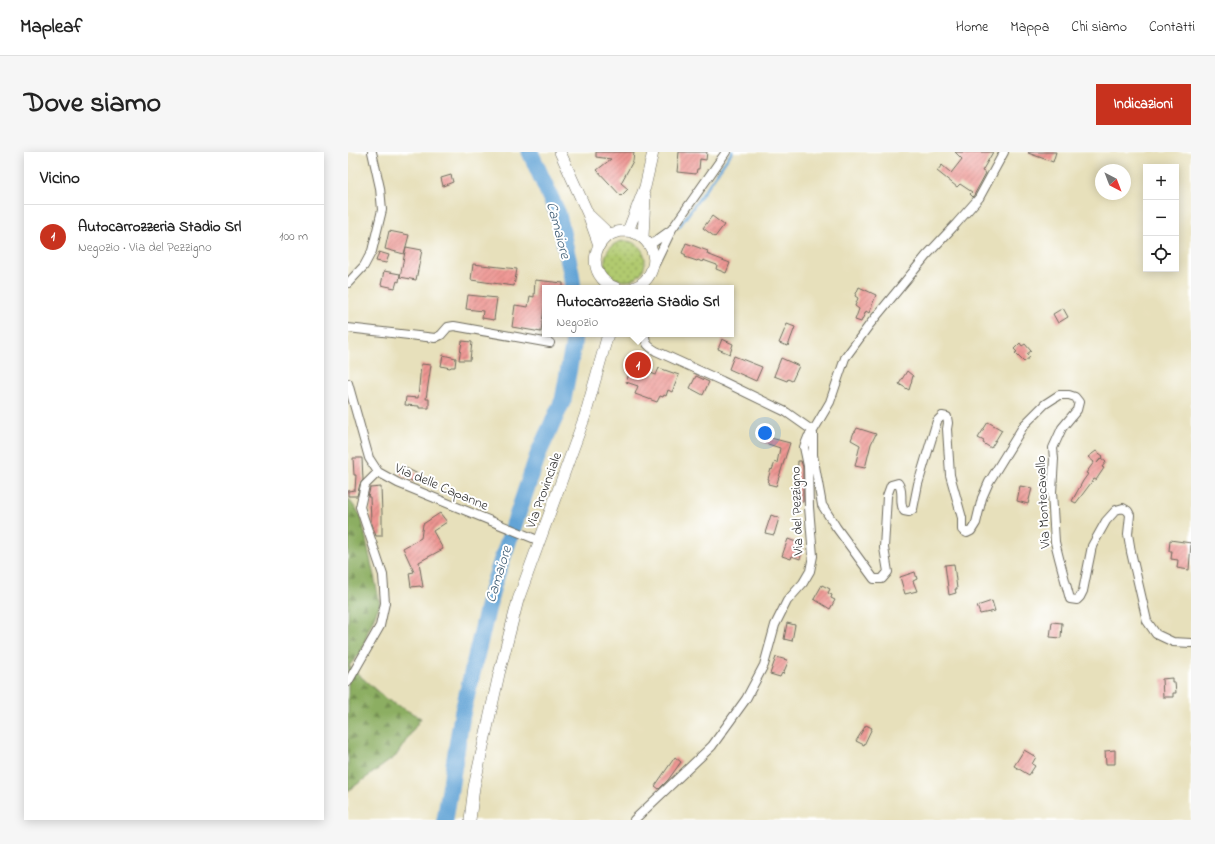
<!DOCTYPE html>
<html lang="it">
<meta charset="utf-8">
<style>
body{margin:0;font-family:"Indie Flower",sans-serif;background:#f6f6f6;color:#222}
.controls{position:absolute;right:12px;top:12px;display:grid;overflow:hidden;border-radius:0px;box-shadow:0 2px 10px #0003}
.controls button{width:36px;height:36px;display:grid;place-items:center;padding:0;border:0;border-bottom:1px solid #e0e0e0;background:#fff;color:#222;font:20px sans-serif}
.compass{position:absolute;left:747px;top:12px;width:36px;height:36px;border-radius:50%;background:#fff;box-shadow:0 2px 10px #0003;rotate:138deg}
.you{position:absolute;left:417px;top:281px;width:14px;height:14px;margin:-10px;border:3px solid #fff;border-radius:50%;background:#1a73e8;box-shadow:0 0 0 6px #1a73e833}
.badge{display:grid;place-items:center;width:26px;height:26px;border-radius:50%;background:#c8321e;color:#fff;font-size:13px;font-weight:700}
.pin{position:absolute;translate:-50% -50%;border:2px solid #fff;box-shadow:0 1px 4px #0006}
.popup{position:absolute;left:194px;top:133px;width:192px;height:52px;box-sizing:border-box;display:grid;place-content:center;border-radius:0px;background:#fff;filter:drop-shadow(0 1px 3px #0005);font-size:13px;white-space:nowrap;color:#767676}
.popup b{font-size:15px;color:#222}
.popup::after{content:'';position:absolute;left:50%;top:100%;margin-left:-8px;border:8px solid transparent;border-top-color:#fff}
.list{margin:0;padding:0;list-style:none}
h2{display:flex;justify-content:space-between;align-items:center;height:52px;margin:0;padding:0 16px;font-size:17px}
h2 small{font-size:13px;font-weight:400;color:#767676}
.list li{display:grid;grid-template-columns:26px 1fr auto;gap:12px;align-items:center;box-sizing:border-box;height:64px;padding:0 16px;border-top:1px solid #e0e0e0}
.list b{display:block;font-size:15px;white-space:nowrap}
.list p{margin:0;font-size:13px;white-space:nowrap;color:#767676}
.list em{font-size:13px;font-style:normal;color:#767676}
.icon{flex:none;width:22px;height:22px;fill:none;stroke:currentColor;stroke-width:2;stroke-linecap:round;stroke-linejoin:round}
.map{position:relative;flex:none;width:843px;height:668px;overflow:hidden;border-radius:0px}
header{display:flex;align-items:center;gap:24px;box-sizing:border-box;height:56px;padding:0 20px;background:#fff;border-bottom:1px solid #e0e0e0}
header strong{font-size:19px}
nav{display:flex;gap:22px;margin-inline-start:auto;font-size:14px}
.intro{display:flex;align-items:center;justify-content:space-between;box-sizing:border-box;height:96px;padding:0 24px}
h1{margin:0;font-size:28px}
.button{padding:10px 18px;border-radius:0px;background:#c8321e;color:#fff;font-size:14px;font-weight:700}
main{display:flex;gap:24px;padding:0 24px}
aside{flex:1;background:#fff;border-radius:0px;box-shadow:0 2px 10px #0003}
.map>svg:first-child{display:block}
.grass{fill:url(#grass-dots);stroke:#6e7a4e}
.forest{fill:url(#forest-firs);stroke:#5c6c46}
.lines{fill:none;stroke-linecap:round;stroke-linejoin:round}
.stream{stroke:#63a4d6;stroke-width:3}
.river{stroke:#63a4d6;stroke-width:17}
.building{fill:url(#building-hatch)}
.minor-casing{stroke:#6d6a5d;stroke-width:10}
.secondary-casing{stroke:#6d6a5d;stroke-width:12}
.minor{stroke:#fff;stroke-width:8}
.secondary{stroke:#fff;stroke-width:11}
.labels{text-anchor:middle;stroke-width:4;stroke-linejoin:round;paint-order:stroke}
.street-label{font-size:14px;fill:#2b2b2b;stroke:#fff}
.water-label{font-size:15px;font-style:italic;fill:#446178;stroke:#fff}
</style>
<header>
<strong>Mapleaf</strong>
<nav><a>Home</a><a>Mappa</a><a>Chi siamo</a><a>Contatti</a></nav>
</header>
<div class="intro"><h1>Dove siamo</h1><a class="button">Indicazioni</a></div>
<main>
<aside>
<h2>Vicino<small></small></h2>
<ul class="list">
<li><span class="badge">1</span><div><b>Autocarrozzeria Stadio Srl</b><p>Negozio · Via del Pezzigno</p></div><em>100 m</em></li>
</ul>
</aside>
<div class="map">
<svg width="843" height="668" viewBox="0 0 843 668">
<defs>
<pattern id="grass-dots" width="8" height="8" patternUnits="userSpaceOnUse"><rect width="8" height="8" fill="#b1ca70"/><path d="M2 2h.1M6 6h.1" fill="none" stroke="#90a45c" stroke-width="1.8" stroke-linecap="round"/></pattern>
<pattern id="forest-firs" width="22" height="20" patternUnits="userSpaceOnUse"><rect width="22" height="20" fill="#8cae62"/><path d="M5 1l3.5 6h-7zM16 11l3.5 6h-7z" fill="#738e51"/></pattern>
<pattern id="building-hatch" width="6" height="6" patternUnits="userSpaceOnUse"><rect width="6" height="6" fill="#ed9592"/><path d="M-1 1l2-2M0 6l6-6M5 7l2-2" fill="none" stroke="#c07a77"/></pattern>
</defs>
<rect width="100%" height="100%" fill="#fff"/>
<filter id="ink" filterUnits="userSpaceOnUse"><feTurbulence type="fractalNoise" baseFrequency=".025" numOctaves="2"/><feDisplacementMap in="SourceGraphic" scale="8" xChannelSelector="R" yChannelSelector="G"/><feConvolveMatrix kernelMatrix="1 2 1 2 8 2 1 2 1" color-interpolation-filters="sRGB"/></filter>
<filter id="wash" filterUnits="userSpaceOnUse"><feTurbulence type="fractalNoise" baseFrequency=".012" numOctaves="4" result="noise"/><feDisplacementMap in="SourceGraphic" scale="16" xChannelSelector="R" yChannelSelector="G"/><feGaussianBlur stdDeviation="0.9" result="paint"/><feColorMatrix in="noise" values="0 0 0 0 0 0 0 0 0 0 0 0 0 0 0 0 0 1.4 0 .05"/><feComposite in="paint" operator="in"/></filter>
<g filter="url(#wash)">
<rect width="100%" height="100%" fill="#e7e0bb"/>
<path class="grass" d="M257 109a20 20 0 1 1 40 0a20 20 0 1 1-40 0Z"/>
<path class="forest" d="M0 346 13 364 32 452 20 479 14 499 1 514 38 547 73 566 48 604 0 639Z"/>
<g class="lines">
<path class="stream" d="M331 75 384 0"/>
<path class="river" d="M182 0 210 62 223 120 225 136
M97 668 114 563 145 434 191 300 215 248 225 194 226 182"/>
</g>
<g id="blocks">
<path class="building" d="M248 0H286L285 9 273 31 280 37 273 44 249 18 263 7 248 5Z
M331 0H359L358 8 352 7 351 17H349L348 22 329 20Z
M607 0H645L634 19 638 21 625 45 622 42 624 40 612 32 609 35 589 19 594 13 603 21 614 7Z
M681 0H708L705 10 680 1Z
M103 23 105 30 95 34 93 26Z
M364 64 376 73 367 85 355 76Z
M41 79 61 83 56 102 37 97Z
M338 91 360 99 359 102 382 111 378 121 368 117 369 113 355 108 354 110 350 108 349 109 337 105 338 103 334 101Z
M58 95 74 98 68 128 52 125Z
M31 100 41 103 38 111 28 109Z
M125 112 169 117 166 134 123 128Z
M36 119 52 122 51 130 49 129 47 136 33 133Z
M187 128 215 131V136H197V149L193 180 164 175 167 153 180 155 182 144 186 145Z
M511 135 528 143 521 161 518 159 513 170 507 168 511 157 507 154 510 146 507 144Z
M120 143 149 146 146 168 134 166 135 159 118 157Z
M715 156 720 165 710 171 705 162Z
M439 172 447 175 440 194 431 191Z
M374 187 385 192 382 202 370 197Z
M114 189 124 190 122 208H111Z
M672 191 674 194 677 192 683 199 679 202 682 205 676 210 667 201 669 200 666 197Z
M95 203 108 206 107 215H103L102 216 93 214Z
M386 204 414 215 408 229 381 217Z
M433 206 451 214 444 229 440 227 439 229 426 224Z
M287 207 297 211 295 218 308 223 311 216 331 223 324 240 320 238 318 244 316 243 315 245 312 244 309 250 287 242 290 234 278 230Z
M73 212 83 213 78 247H81V256H71V254L57 253 58 245 70 246Z
M559 219 565 224 561 238 551 232Z
M348 224 361 230 355 243 342 236Z
M640 270 654 278 643 296 635 291 636 289 630 286Z
M509 276 528 282 523 292 517 316 507 314 512 293 503 288 506 280H507Z
M415 284 442 291 428 334 420 332 421 327H420L423 317 424 318 427 310 429 311 432 296 414 290Z
M748 299 755 304 749 311 753 306 758 310 754 315 756 316 748 328 746 327 728 351 724 349 735 329 740 322 738 321 746 310 740 305Z
M5 306H14L15 328 12 332 9 344H0V339L7 338 8 323H6Z
M450 309H453L455 315V350H448Z
M56 315 70 322 66 330 52 323Z
M672 334 684 336 680 352 669 349Z
M33 335 34 361V384H28L23 369 22 345H20L22 336Z
M92 361 99 370 85 379 95 397 71 410 75 435H73L72 434 63 435 61 421 66 420 55 396 73 386 75 372Z
M423 363 431 366 426 383 417 381Z
M440 387 456 393 452 407 444 404 443 407 434 404Z
M822 388 843 391 841 418 829 416 830 408 823 407 824 399H821Z
M606 412 609 437H607L608 441 601 443 597 413Z
M567 420 569 427 565 429 569 439 557 442 552 425Z
M474 433 482 437 480 441 484 443 483 446 487 448 482 457 466 447Z
M644 449 647 459 632 462 629 454Z
M704 470 714 471 713 486 702 485Z
M439 471 447 473 444 489 436 487Z
M428 505 439 508V509L440 510 435 522 434 521 432 525 422 522Z
M824 526V530H827L828 541H825V545H815L814 527Z
M518 573 524 576 516 593 508 589Z
M676 598 688 605 684 612 687 614 681 623 666 614Z
M767 598V612H758L757 599Z
M327 605 333 610 320 628 311 637 307 634Z"/>
</g>
</g>
<g filter="url(#ink)">
<use href="#blocks" fill-opacity="0" stroke="#6d6a5d" stroke-width="1"/>
<g class="lines">
<defs>
<path id="minor" d="M302 93 323 78
M307 112 324 77 378 0
M0 131 16 114 24 99 34 58 32 36 24 0
M0 176 87 186 93 183 100 175 106 174 202 191
M297 182C297 192 300 194 308 199L374 229 438 260 465 279
M0 231 21 306 30 320 50 331 192 389
M465 279V303L474 353 488 375 526 427H534L540 420 536 396 539 344 543 333 550 331C557 340 550 350 556 359L561 360 565 357 570 332 589 269 594 264 599 265 600 271 599 277 602 323 614 366V378L619 381 623 379 628 371 634 346 641 330 676 273 697 252 711 243H721L727 245 731 250 729 258 714 276 705 296 706 307 704 340 707 390 711 406 722 447 729 448 732 445 735 439 744 394 758 369 768 358 775 356 780 359 782 363 780 382 783 400 799 469 808 482 825 490 843 491
M0 530 32 474 37 451 35 423 12 355 17 333 30 320
M286 668 364 594 398 547 416 513 427 473 439 449 455 431 462 419 465 404 461 355 460 314 456 295 460 285 465 279 482 250 497 206 522 172 578 104 608 72 631 46 656 0"/>
<path id="secondary" d="M212 0 240 62 251 93
M242 64 262 83
M280 79 297 35 305 0
M295 85 297 45
M268 136C236 125 243 80 276 79 285 79 292 82 298 89 305 97 308 107 304 117 301 126 294 133 285 136
M122 668 126 635 151 522 170 448 237 264 260 182"/>
</defs>
<use href="#minor" class="minor-casing"/>
<use href="#secondary" class="secondary-casing"/>
<use href="#minor" class="minor"/>
<use href="#secondary" class="secondary"/>
</g>
</g>
<g class="labels">
<g class="street-label">
<text transform="translate(94 334) rotate(23)" y="5">Via delle Capanne</text>
<text transform="translate(195 338) rotate(-70)" y="5">Via Provinciale</text>
<text transform="translate(694 350) rotate(-93)" y="5">Via Montecavallo</text>
<text transform="translate(448 359) rotate(-92)" y="5">Via del Pezzigno</text>
</g>
<g class="water-label">
<text transform="translate(211 78) rotate(75)" y="5">Camaiore</text>
<text transform="translate(150 422) rotate(-73)" y="5">Camaiore</text>
</g>
</g>
</svg>
<div class="controls">
<button>+</button>
<button>−</button>
<button><svg class="icon" aria-label="locate" viewBox="0 0 24 24"><circle cx="12" cy="12" r="6"/><path d="M12 2v4M12 18v4M2 12h4M18 12h4"/></svg></button>
</div>
<svg class="compass" viewBox="-18 -18 36 36"><path d="M0-13l5 13h-10z" fill="#e53935"/><path d="M0 13l5-13h-10z" fill="#767676"/></svg>
<div class="you"></div>
<div class="pin badge" style="left:290px;top:213px">1</div>
<div class="popup"><b>Autocarrozzeria Stadio Srl</b>Negozio</div>
</div>
</main>
